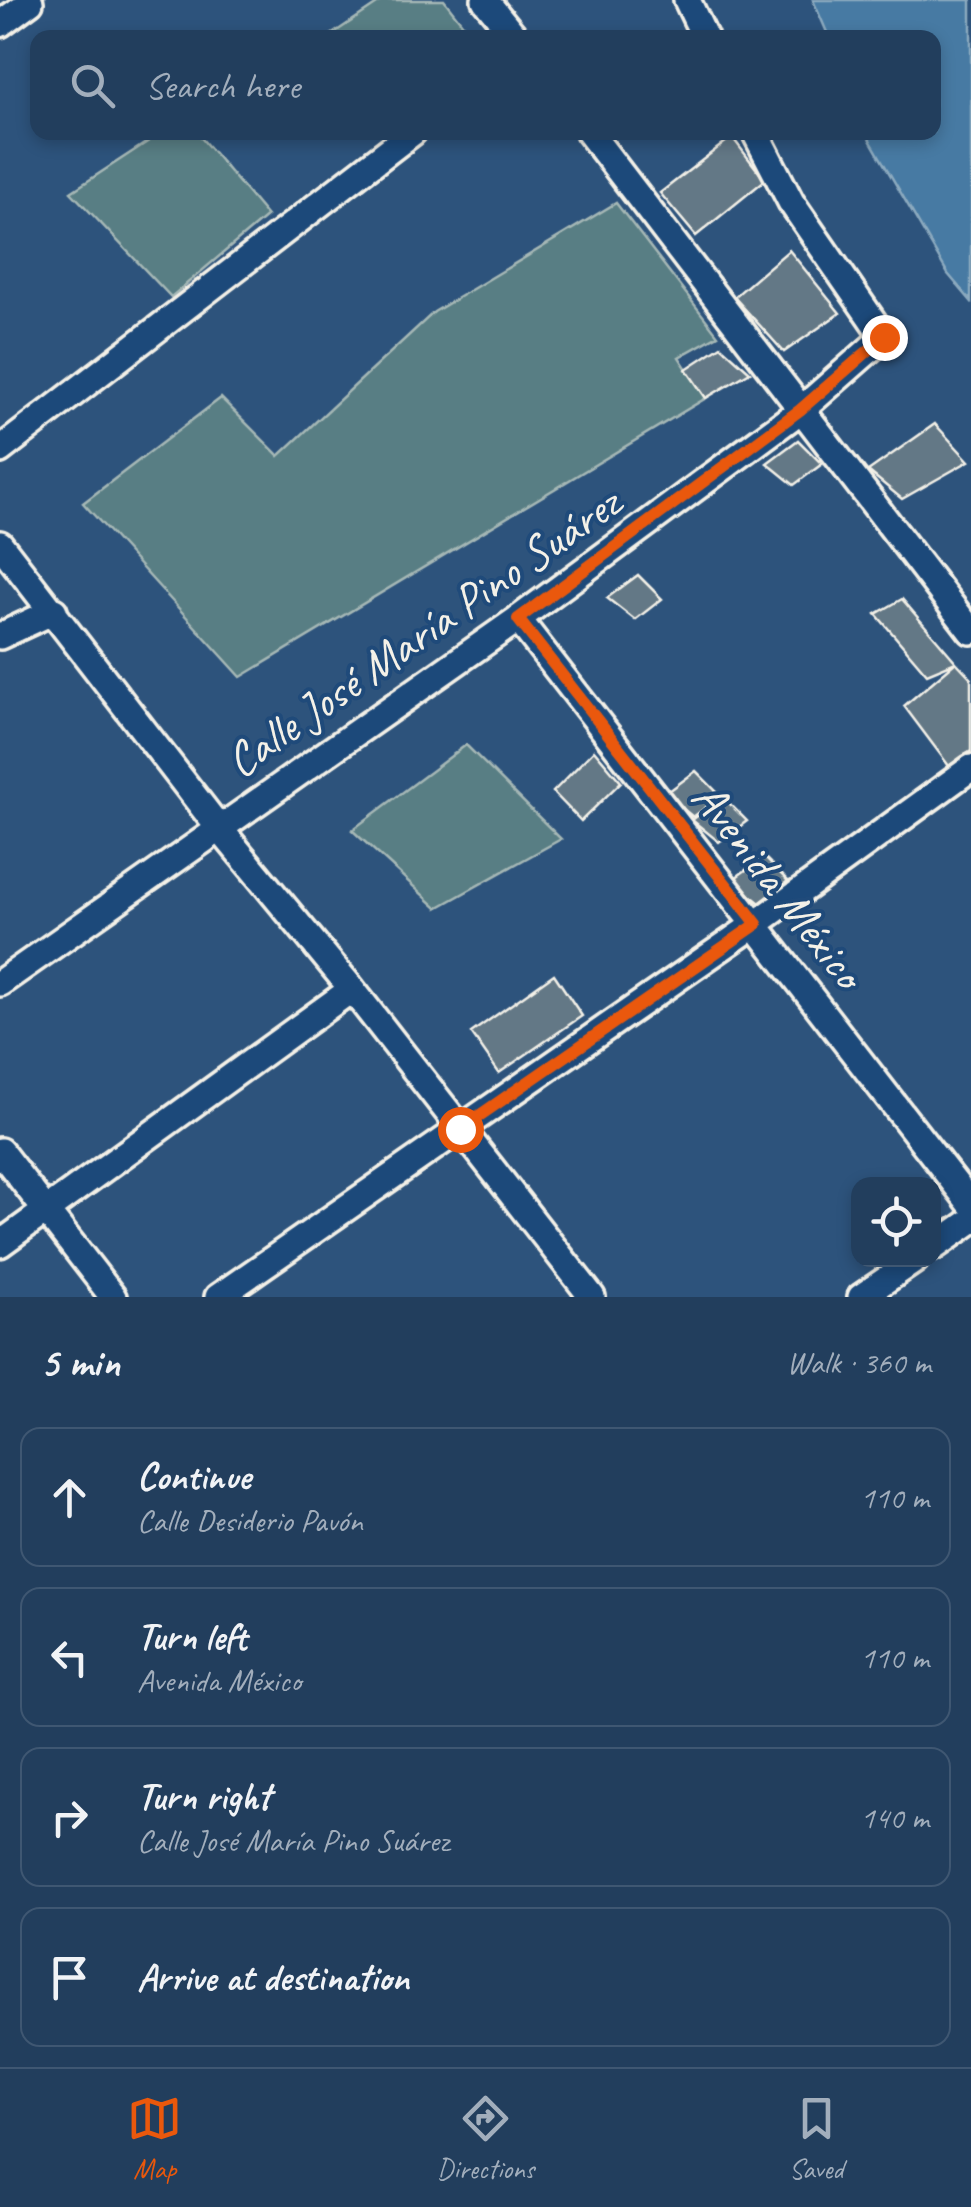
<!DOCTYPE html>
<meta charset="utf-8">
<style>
body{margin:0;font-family:Caveat,sans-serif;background:#2e4966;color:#f1f3f6}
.controls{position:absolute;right:30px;bottom:30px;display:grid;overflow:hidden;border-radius:20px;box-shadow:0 5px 15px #0003}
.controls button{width:90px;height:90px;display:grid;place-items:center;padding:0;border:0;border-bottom:2px solid #3f5772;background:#223e5d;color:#f1f3f6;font:50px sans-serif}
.stop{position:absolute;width:30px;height:30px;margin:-22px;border:8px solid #ea580c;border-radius:50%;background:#fff}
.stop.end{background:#ea580c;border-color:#fff;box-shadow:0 2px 10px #0008}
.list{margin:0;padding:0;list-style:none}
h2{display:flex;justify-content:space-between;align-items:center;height:130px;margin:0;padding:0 40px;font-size:42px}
h2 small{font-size:32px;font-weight:400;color:#a2aebc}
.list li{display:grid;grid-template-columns:65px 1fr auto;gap:30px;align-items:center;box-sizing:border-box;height:140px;margin:0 20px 20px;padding:0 20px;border:2px solid #3f5772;border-radius:20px}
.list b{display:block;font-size:38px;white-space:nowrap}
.list p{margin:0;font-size:32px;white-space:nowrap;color:#a2aebc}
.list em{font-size:32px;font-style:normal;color:#a2aebc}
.icon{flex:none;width:55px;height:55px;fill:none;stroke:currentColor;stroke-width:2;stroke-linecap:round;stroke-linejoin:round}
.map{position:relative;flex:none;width:971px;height:1297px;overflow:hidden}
.search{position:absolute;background:#223e5d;box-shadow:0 5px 15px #0003;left:30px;right:30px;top:30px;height:110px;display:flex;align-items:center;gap:25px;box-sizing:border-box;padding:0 35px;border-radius:20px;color:#a2aebc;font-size:38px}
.sheet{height:770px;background:#223e5d}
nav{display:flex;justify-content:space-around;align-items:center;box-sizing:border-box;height:140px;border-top:2px solid #3f5772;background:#223e5d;font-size:28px;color:#a2aebc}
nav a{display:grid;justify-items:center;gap:5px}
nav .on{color:#ea580c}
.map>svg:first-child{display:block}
.green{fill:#597e84;stroke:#a6b8b6;stroke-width:2.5}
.water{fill:#467aa3;stroke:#8caabf;stroke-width:2.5}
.building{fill:#647886;stroke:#f4f1e8;stroke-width:2.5}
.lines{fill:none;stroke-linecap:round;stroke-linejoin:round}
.street-casing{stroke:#f4f1e8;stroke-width:32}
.street{stroke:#1f4a7a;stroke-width:25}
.route{stroke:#ea580c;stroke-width:12}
.labels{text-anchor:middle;stroke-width:8;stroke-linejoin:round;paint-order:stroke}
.street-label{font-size:48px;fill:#f4f1e8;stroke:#1f4a7a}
</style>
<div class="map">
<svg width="971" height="1297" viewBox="0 0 971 1297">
<rect width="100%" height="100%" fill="#2d537c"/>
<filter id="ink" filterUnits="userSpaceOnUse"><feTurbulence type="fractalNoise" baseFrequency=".01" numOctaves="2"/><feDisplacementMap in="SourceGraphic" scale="20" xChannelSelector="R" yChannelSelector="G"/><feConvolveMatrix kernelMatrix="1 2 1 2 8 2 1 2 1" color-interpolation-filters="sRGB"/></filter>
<g filter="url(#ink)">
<path class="green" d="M383 0H444L473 37H328Z
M161 133H197L267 216 171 297 71 192Z
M616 203 718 335 679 357 706 398 241 677 83 503 221 398 279 456 434 312Z
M466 745 561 839 437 908 352 830Z"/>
<path class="water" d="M813 0H971V301L948 274 866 133 934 132V38L829 37Z"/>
<path class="building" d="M732 137 765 180 696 236 660 193Z
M789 250 840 313 784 352 734 297Z
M721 346 750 372 706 398 686 369Z
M935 424 969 461 902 499 868 471Z
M798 440 822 464 794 485 767 463Z
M638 575 662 599 635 620 607 598Z
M902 599 956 662 927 674 876 614Z
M956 662 971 678V751L949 766 904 706Z
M594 750 621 782 581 821 553 792Z
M696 771 721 796 693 817 665 794Z
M723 797 747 821 719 842 692 820Z
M764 857 788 881 760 903 732 880Z
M554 974 582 1016 499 1073 471 1033Z"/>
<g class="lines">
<defs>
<path id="street" d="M485 0 516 38
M687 0 705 38
M0 24 30 2
M589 132 971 631
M0 450 413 132
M0 544 219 828 352 989 592 1297
M518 619 971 1204
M0 636 54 611
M0 983 518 619 801 410 884 337 791 202 755 132
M0 1151 113 1297
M0 1244 352 989
M934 1247 971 1221
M218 1297 757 923 971 768
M861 1297 915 1260"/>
</defs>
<use href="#street" class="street-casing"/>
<use href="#street" class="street"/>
</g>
</g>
<g class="lines" filter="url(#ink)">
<path class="route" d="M460 1129 757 924 518 619 800 410 884 337"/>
</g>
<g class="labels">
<g class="street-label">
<text transform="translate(422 631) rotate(-35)" y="17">Calle José María Pino Suárez</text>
<text transform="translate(779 884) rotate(52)" y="17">Avenida México</text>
</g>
</g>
</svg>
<div class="controls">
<button><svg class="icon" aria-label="locate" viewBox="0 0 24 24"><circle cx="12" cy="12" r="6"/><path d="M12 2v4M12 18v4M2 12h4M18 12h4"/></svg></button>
</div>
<div class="stop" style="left:460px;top:1129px"></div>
<div class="stop end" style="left:884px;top:337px"></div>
<div class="search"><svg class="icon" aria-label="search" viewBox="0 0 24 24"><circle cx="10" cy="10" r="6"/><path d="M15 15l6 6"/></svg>Search here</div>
</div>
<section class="sheet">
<h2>5 min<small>Walk · 360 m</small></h2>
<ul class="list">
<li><svg class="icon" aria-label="ahead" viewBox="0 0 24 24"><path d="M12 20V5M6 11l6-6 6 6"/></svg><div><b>Continue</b><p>Calle Desiderio Pavón</p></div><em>110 m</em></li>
<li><svg class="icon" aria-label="left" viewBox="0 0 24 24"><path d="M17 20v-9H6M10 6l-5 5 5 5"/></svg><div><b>Turn left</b><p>Avenida México</p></div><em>110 m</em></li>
<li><svg class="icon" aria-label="right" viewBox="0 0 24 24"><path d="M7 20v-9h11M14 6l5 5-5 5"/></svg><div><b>Turn right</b><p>Calle José María Pino Suárez</p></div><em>140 m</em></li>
<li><svg class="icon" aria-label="arrive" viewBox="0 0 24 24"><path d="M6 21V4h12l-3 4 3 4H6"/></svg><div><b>Arrive at destination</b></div></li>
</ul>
</section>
<nav>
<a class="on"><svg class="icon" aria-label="map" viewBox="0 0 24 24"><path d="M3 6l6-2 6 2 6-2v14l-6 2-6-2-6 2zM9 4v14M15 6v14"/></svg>Map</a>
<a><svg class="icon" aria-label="directions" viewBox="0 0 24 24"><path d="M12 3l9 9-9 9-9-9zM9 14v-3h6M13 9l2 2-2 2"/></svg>Directions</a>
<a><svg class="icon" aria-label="saved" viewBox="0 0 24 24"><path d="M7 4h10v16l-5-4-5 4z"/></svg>Saved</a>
</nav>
